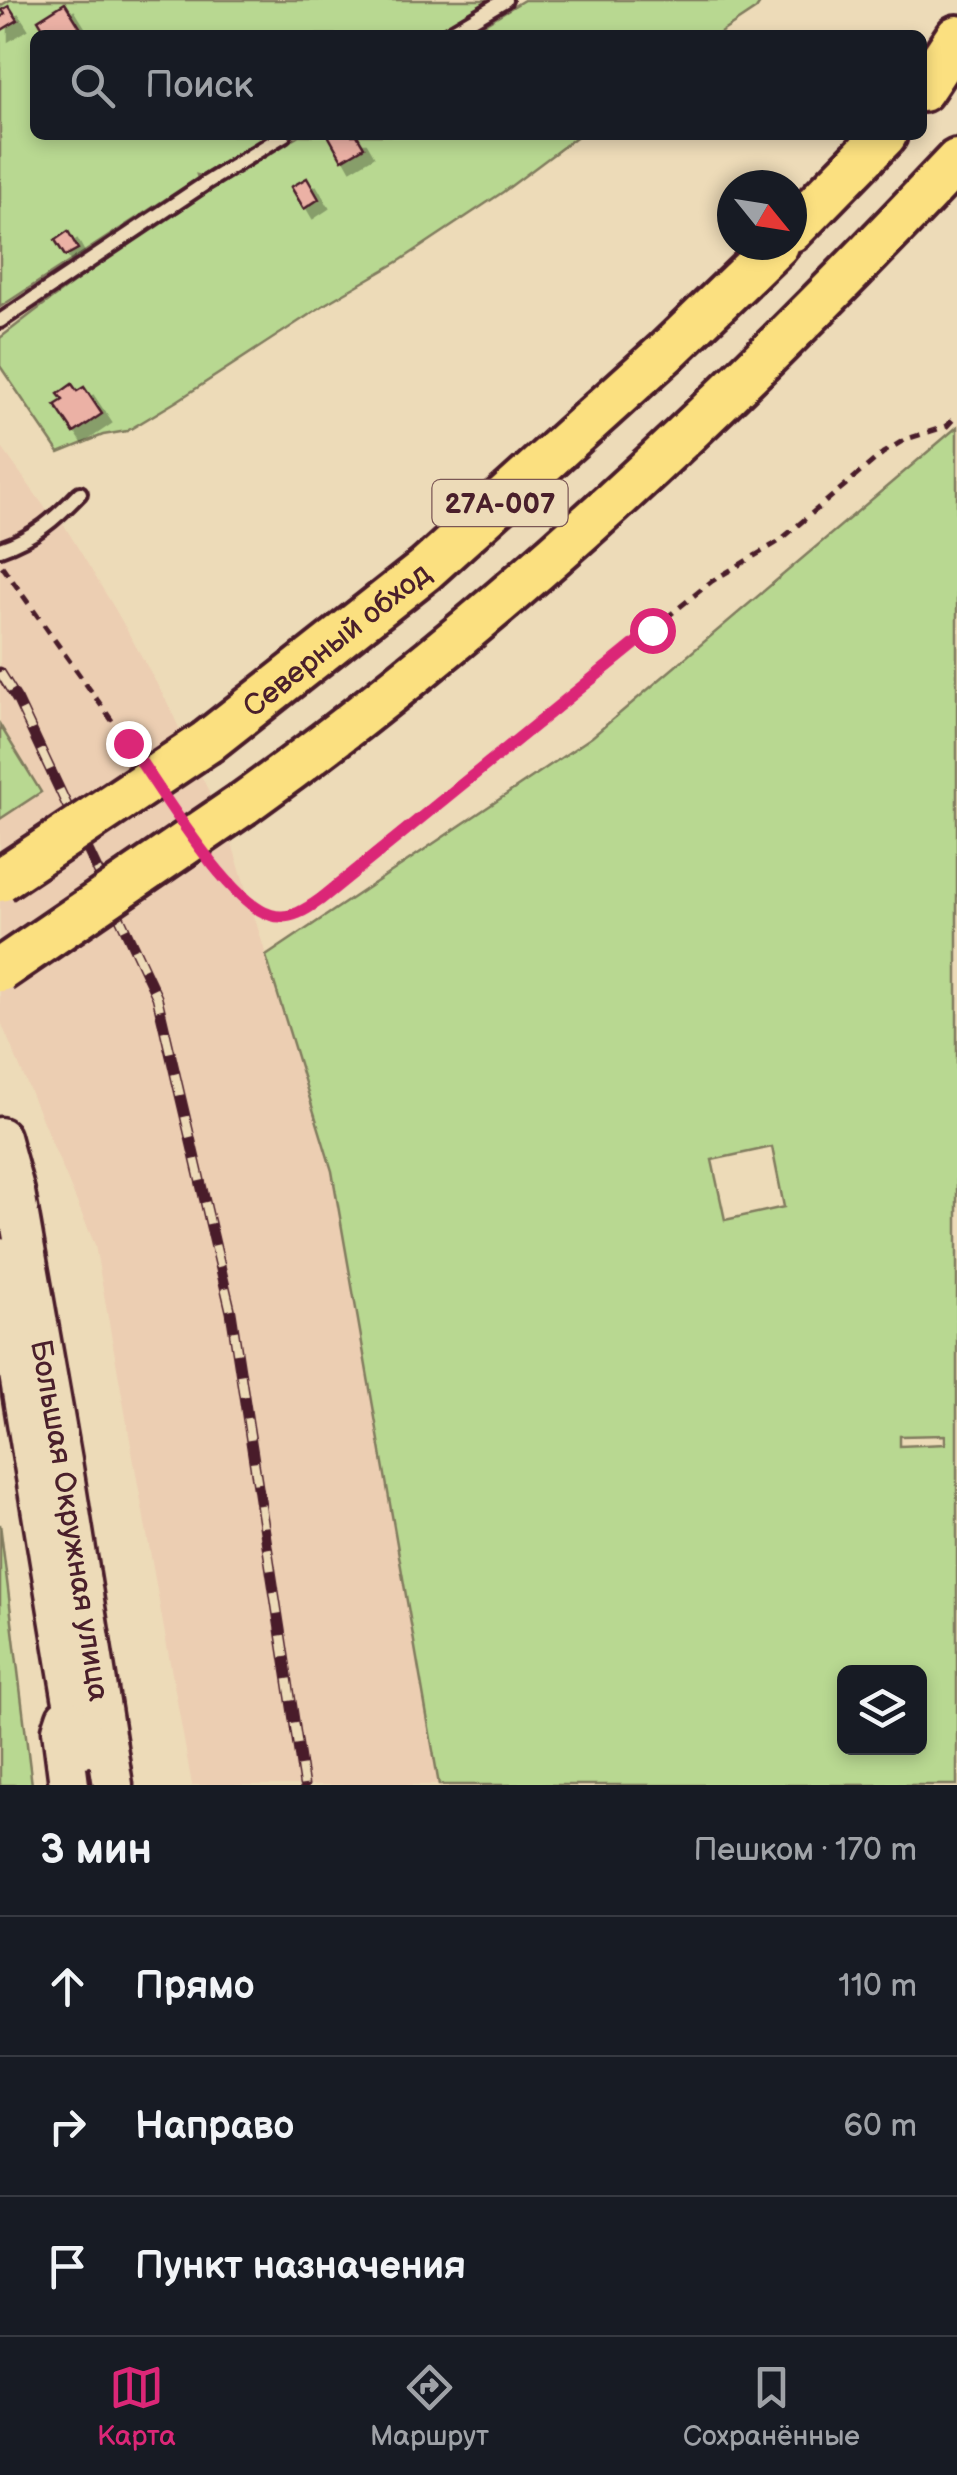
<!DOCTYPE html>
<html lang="ru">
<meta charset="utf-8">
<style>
body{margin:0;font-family:"Balsamiq Sans",sans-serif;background:#20242c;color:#f1f3f6}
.controls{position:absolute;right:30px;bottom:30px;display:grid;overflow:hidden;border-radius:15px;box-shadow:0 5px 15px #0003}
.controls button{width:90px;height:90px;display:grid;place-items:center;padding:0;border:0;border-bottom:2px solid #363941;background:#171b24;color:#f1f3f6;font:50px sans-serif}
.compass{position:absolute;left:717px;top:170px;width:90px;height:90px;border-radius:50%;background:#171b24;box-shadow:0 5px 15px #0003;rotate:120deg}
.stop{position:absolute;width:30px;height:30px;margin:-22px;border:8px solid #db2777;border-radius:50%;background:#fff}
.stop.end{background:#db2777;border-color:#fff;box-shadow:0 2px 10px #0008}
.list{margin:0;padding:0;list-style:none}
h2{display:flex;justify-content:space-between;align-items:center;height:130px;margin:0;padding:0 40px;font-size:42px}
h2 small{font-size:32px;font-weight:400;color:#9ea1a6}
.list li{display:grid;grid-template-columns:65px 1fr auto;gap:30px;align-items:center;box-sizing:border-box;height:140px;padding:0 40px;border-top:2px solid #363941}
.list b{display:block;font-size:38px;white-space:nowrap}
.list em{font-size:32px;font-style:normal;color:#9ea1a6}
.icon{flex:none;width:55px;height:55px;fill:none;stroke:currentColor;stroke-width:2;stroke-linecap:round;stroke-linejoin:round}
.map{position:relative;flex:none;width:957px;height:1785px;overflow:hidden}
.search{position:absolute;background:#171b24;box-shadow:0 5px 15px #0003;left:30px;right:30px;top:30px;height:110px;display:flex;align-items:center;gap:25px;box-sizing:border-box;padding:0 35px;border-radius:15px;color:#9ea1a6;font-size:38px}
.sheet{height:550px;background:#171b24}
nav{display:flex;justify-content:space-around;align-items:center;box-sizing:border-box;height:140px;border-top:2px solid #363941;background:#171b24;font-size:28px;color:#9ea1a6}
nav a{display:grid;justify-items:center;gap:5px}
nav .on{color:#db2777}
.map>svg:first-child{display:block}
.built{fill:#ecceb2}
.green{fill:#b8d891;stroke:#817c5e;stroke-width:2.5;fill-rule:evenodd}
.building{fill:#ebb1a5;stroke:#4a1f2b;stroke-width:2.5;filter:url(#shadow)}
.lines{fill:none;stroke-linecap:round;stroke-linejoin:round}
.service-casing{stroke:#4a1f2b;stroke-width:20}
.secondary-casing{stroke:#4a1f2b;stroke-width:45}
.trunk-casing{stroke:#4a1f2b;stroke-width:50}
.path{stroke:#4a1f2b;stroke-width:5;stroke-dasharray:10 8;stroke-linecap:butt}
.service{stroke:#eddbb8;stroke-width:12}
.secondary{stroke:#eddbb8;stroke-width:38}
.trunk{stroke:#fbe080;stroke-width:42}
.rail-casing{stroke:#4a1f2b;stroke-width:11}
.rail{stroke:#eddbb8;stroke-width:8;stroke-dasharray:22;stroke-linecap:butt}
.trunk-bridge-casing{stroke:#4a1f2b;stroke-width:50;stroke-linecap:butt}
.trunk-bridge{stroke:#fbe080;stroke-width:42}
.route{stroke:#db2777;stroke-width:12}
.labels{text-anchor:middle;stroke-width:8;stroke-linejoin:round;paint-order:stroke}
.shield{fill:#eddbb8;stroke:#7b5755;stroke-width:2.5}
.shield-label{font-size:28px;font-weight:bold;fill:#4a1f2b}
.street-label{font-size:30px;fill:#4a1f2b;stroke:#eddbb8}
</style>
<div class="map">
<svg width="957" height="1785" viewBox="0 0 957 1785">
<defs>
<filter id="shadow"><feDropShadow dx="9" dy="9" stdDeviation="0" flood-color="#0004"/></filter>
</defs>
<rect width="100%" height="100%" fill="#eddbb8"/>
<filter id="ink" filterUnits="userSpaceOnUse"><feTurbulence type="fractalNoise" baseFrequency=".01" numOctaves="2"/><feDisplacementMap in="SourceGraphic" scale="20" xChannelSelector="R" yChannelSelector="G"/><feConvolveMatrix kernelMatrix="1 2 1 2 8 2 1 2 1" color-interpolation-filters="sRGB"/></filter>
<g filter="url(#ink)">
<path class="built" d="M0 445 46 509 64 525 115 609 167 702 230 837 332 1171 439 1785H192L95 1245 0 1020Z"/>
<path class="green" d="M10 0H489L432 35H35V135H270L201 176 197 175 198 178 0 307V6Z
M524 0H762L756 9 717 35H466Z
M299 135H579L503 192 401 260 327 303 177 401 127 431 103 435 59 453 0 366V338C95 264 195 196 299 135Z
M957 427V1785H439L332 1171 266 956 592 737ZM772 1147 784 1207 725 1220 712 1160ZM945 1435V1444L900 1446V1436ZM920 1672V1748H844V1672Z
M0 725 41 792 0 819Z
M0 1524 32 1785H0Z"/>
<path class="building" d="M65 3 83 32 77 35H47L38 20Z
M9 6 18 20 0 31V18L5 14 2 10Z
M328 135H357L364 147 342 160Z
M307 178 319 199 304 209 291 187Z
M68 231 78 249 65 256 55 240Z
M72 384 77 391 84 387 102 414 74 433 55 405 63 400 58 394Z"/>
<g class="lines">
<defs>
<path id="service" d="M446 35 505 0
M0 321 206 183 284 135
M0 549C35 537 55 519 80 493"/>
<g id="secondary">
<path id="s1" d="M0 1137 15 1192 62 1461 113 1785"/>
<path d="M0 1258 72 1696 84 1748"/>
<path d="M66 1718 62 1730 69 1785"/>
</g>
<g id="trunk">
<path d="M922 90 957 37"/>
<path d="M792 230 885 135"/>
<path id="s2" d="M207 742 425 570 666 352 777 245"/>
<path d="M243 804C504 617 737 394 957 161"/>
</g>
</defs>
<use href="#service" class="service-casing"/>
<use href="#secondary" class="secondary-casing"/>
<use href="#trunk" class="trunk-casing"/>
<path class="path" d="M2 566 135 753
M214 863C237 896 261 926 304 910L712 581 778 542 883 453 904 440 947 426 957 415"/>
<use href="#service" class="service"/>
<use href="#secondary" class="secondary"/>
<use href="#trunk" class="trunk"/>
<defs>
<path id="rail" d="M0 672 18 701 157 997 231 1312 304 1785"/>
</defs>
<use href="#rail" class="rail-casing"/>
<use href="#rail" class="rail"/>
<defs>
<path id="trunk-bridge" d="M0 880 207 742
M0 970 243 804"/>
</defs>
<use href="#trunk-bridge" class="trunk-bridge-casing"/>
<use href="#trunk-bridge" class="trunk-bridge"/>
</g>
</g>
<g class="lines" filter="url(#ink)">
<path class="route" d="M128 743C157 783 227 903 271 915 290 921 307 909 321 899L652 630"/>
</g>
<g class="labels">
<rect class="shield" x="432.5" y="480" width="135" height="46" rx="8"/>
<g class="shield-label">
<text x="500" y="513">27А-007</text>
</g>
<g class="street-label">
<text dy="10" stroke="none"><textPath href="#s2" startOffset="165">Северный обход</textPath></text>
<text dy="10" stroke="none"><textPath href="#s1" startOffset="390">Большая Окружная улица</textPath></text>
</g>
</g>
</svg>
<div class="controls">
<button><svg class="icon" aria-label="layers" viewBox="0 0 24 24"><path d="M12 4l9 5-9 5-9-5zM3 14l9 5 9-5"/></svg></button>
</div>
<svg class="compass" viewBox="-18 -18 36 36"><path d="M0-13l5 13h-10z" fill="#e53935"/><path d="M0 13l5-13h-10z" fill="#9ea1a6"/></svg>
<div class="stop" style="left:652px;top:630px"></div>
<div class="stop end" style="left:128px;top:743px"></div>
<div class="search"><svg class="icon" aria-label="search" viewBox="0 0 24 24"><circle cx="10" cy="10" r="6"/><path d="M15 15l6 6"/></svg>Поиск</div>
</div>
<section class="sheet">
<h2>3 мин<small>Пешком · 170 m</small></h2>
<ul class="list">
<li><svg class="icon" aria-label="ahead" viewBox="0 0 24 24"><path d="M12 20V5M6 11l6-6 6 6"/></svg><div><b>Прямо</b></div><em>110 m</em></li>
<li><svg class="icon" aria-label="right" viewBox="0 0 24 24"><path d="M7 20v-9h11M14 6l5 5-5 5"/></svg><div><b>Направо</b></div><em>60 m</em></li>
<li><svg class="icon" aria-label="arrive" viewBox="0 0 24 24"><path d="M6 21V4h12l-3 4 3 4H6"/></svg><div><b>Пункт назначения</b></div></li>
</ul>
</section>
<nav>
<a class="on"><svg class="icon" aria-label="map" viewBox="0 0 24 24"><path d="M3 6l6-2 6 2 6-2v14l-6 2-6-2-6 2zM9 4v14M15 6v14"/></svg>Карта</a>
<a><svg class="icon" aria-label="directions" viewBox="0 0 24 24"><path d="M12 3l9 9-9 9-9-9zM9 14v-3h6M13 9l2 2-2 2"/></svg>Маршрут</a>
<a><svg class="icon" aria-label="saved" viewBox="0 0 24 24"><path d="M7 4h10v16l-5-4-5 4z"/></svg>Сохранённые</a>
</nav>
